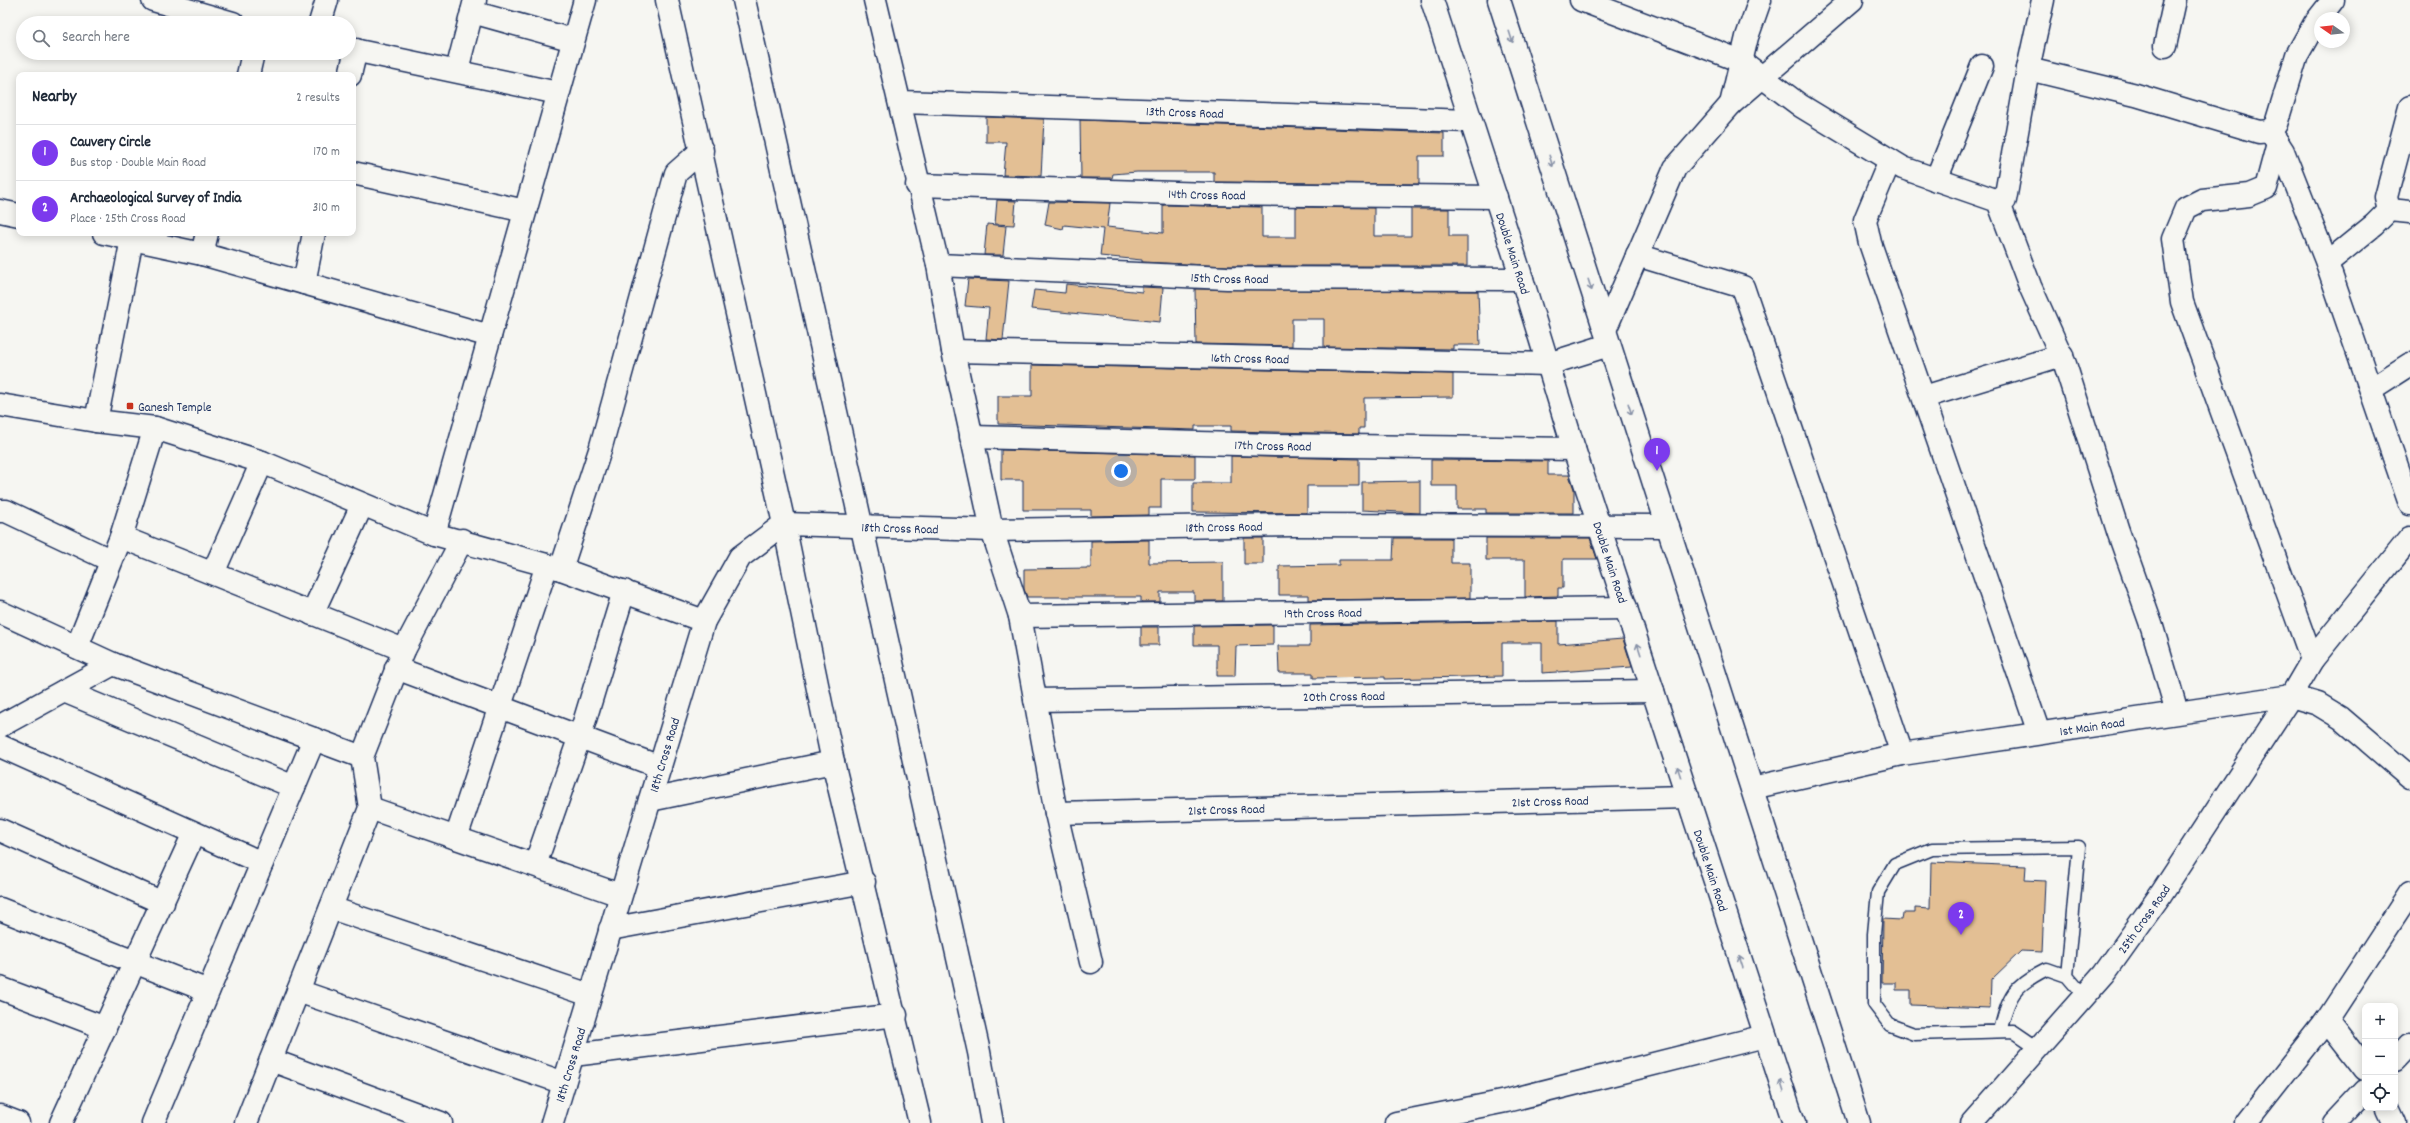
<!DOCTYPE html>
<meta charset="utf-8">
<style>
body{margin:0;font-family:Dekko,sans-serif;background:#f2f2f3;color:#1f2937}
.controls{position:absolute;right:12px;bottom:12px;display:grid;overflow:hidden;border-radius:8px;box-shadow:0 2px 10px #0003}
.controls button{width:36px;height:36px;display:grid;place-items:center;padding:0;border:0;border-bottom:1px solid #e0e1e3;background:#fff;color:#1f2937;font:20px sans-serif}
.compass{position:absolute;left:2314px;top:12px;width:36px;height:36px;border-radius:50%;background:#fff;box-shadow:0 2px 10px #0003;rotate:284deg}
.you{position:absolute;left:1121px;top:471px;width:14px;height:14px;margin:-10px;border:3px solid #fff;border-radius:50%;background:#1a73e8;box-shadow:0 0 0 6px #1a73e833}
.badge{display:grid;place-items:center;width:26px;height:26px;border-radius:50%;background:#7c3aed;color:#fff;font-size:13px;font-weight:700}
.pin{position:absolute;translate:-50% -33px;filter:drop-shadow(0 1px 2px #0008)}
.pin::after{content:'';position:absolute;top:21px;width:14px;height:12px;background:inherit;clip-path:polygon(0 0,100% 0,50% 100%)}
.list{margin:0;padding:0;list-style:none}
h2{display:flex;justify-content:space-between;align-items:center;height:52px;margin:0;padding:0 16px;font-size:17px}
h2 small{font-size:13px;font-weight:400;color:#747a83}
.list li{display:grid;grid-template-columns:26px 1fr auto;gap:12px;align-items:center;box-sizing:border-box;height:56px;padding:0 16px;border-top:1px solid #e0e1e3}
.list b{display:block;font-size:15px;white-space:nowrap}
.list p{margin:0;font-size:13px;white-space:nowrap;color:#747a83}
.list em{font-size:13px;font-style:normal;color:#747a83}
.icon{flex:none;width:22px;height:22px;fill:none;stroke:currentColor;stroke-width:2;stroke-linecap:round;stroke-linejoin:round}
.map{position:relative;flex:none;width:2410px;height:1123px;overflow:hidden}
.search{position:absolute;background:#fff;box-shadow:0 2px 10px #0003;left:16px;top:16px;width:340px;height:44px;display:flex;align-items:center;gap:10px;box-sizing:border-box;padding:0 14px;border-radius:22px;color:#747a83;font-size:15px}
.panel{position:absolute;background:#fff;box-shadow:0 2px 10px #0003;left:16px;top:72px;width:340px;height:164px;border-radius:8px}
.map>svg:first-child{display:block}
.building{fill:#e3bf94;stroke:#1b2f5e}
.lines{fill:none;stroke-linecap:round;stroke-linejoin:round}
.lane-casing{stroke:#1b2f5e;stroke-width:15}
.street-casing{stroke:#1b2f5e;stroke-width:25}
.secondary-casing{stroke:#1b2f5e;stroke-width:25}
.lane{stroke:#f6f6f2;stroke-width:12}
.street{stroke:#f6f6f2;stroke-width:22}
.secondary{stroke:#f6f6f2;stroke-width:22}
.oneway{stroke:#8892a8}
.poi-dot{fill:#c8321e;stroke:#f6f6f2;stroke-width:1.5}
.labels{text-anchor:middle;stroke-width:3;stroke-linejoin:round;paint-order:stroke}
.street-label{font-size:13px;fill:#1b2f5e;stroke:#f6f6f2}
.poi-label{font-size:13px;fill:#1b2f5e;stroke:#f6f6f2;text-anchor:start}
</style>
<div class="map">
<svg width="2410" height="1123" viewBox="0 0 2410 1123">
<rect width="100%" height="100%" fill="#f6f6f2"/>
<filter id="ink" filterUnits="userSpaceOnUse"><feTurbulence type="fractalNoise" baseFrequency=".025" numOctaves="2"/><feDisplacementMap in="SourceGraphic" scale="8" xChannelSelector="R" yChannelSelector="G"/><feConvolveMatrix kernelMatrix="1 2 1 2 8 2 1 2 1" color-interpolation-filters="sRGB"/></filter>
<g filter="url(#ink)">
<path class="building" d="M986 117 1044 119 1041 176 1003 175 1006 142H986Z
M1080 120 1444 133V156H1419V184L1214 182V172H1137L1113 174 1112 178H1081Z
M997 200 1016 201 1014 225 995 224Z
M1049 202 1110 203 1107 227 1163 233V205L1262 207V237H1296V207L1374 208V236H1411V209H1449V236H1467V266H1227L1142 262V260L1100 256 1103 229 1064 225 1063 229 1045 225Z
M987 224 1006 226 1003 255H984Z
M968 279 1009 281 1003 340 986 339 989 308 965 306Z
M1066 284 1142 292V287L1163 288 1160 322 1031 309 1034 290 1065 293Z
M1195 289 1478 291 1480 345H1453V349L1324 347V319H1292V346L1196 344Z
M1032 365 1453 374V397L1364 398V428H1359V434L1231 431V426H1195V430L998 424V396H1032Z
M1001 450 1195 455V479H1161V508H1149V515L1091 516V510H1023V480H1001Z
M1231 456 1359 459V486H1307V513L1193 512V483H1231Z
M1431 460 1548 461V475H1569L1574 489V513H1486V509H1457V486H1431Z
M1420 481V513L1362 510V482Z
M1244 538H1263V564H1244Z
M1394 538H1451V563H1470V598L1309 600V595H1279V566L1339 565V560H1393Z
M1486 538H1590L1597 559H1563V588H1558V596L1525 597V560H1486Z
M1149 540V563L1223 562V601H1194V592H1160V602H1141V597H1027L1024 589V569L1091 568V541Z
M1558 621V644L1623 639 1632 667 1542 673V643H1502V676L1385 679V677L1313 678V673H1279L1278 646H1310V625Z
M1273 625V645L1236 646 1235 676H1217V645H1194V626Z
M1141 627H1159V645H1141Z
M1931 862 2026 866 2025 880 2045 881 2042 952 2021 951 1991 980 1990 1008 1911 1005V990H1896V983H1882L1883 919 1901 920 1902 913H1915V908L1930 909Z"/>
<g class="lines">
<defs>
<path id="lane" d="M2000 1031C2009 995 2013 986 2047 969L2067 976
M2038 1048 2013 1031 1914 1034 1890 1025 1874 1004V934L1878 892 1895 864 1932 849 2079 847 2067 976 2084 996"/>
<g id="street">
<path d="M153 0 233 23"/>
<path d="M667 0 784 524 833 762 920 1123"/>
<path d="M744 0 979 1052 992 1123"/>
<path id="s1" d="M875 0 938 265 953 351 992 530 1020 616 1056 813 1688 797"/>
<path d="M1581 0 1741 61 1801 106 1903 168 1998 201 2030 286 2065 364 2118 531 2152 627 2177 712"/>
<path d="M472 12 573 40"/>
<path d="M320 23 327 0"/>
<path d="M2165 46 2175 0"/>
<path d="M349 49 558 93"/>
<path d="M2028 69 2043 0"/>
<path d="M457 70 475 0"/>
<path d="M248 75 253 53"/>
<path d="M350 75 356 50"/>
<path id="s2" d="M900 102 1470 121"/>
<path d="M1731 104 1747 37 1760 0"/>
<path d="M2270 131 2276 124 2297 55 2315 23 2333 0"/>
<path d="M2278 143 2266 188 2249 195 2202 200 2186 208 2173 239 2182 302 2312 660"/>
<path d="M1890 160 1865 220 1870 243 2039 733"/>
<path d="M353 173 525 211"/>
<path d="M1936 180 1982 66"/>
<path id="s3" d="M917 185 1210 194 1496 197"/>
<path d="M1998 201 2005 200 2028 69 2136 95 2259 132 2270 131 2283 151 2327 263 2410 504"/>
<path d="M2389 210 2386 197 2410 107"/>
<path d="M0 211 19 215"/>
<path d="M104 233 202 254 490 336"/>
<path d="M202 254 207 233"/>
<path d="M1637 255 1743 287 1902 754"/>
<path d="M2327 263 2374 225 2389 210 2410 212"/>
<path id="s4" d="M938 265 1227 278 1522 279"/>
<path d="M304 283 314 233"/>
<path d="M1605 330 1675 168 1731 104 1852 0"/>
<path id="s5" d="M953 351 1548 364 1609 345"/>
<path d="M2371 389 2410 364"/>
<path d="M1924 397 2062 355"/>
<path d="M0 405 96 421 155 428 262 462 434 534 561 569 704 621"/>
<path d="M96 421 132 239"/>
<path id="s6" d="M971 437 1275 445 1574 449"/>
<path d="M0 511H6L110 560"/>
<path d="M434 534 585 0"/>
<path d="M121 537 404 650"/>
<path d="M561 569 600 450 676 173 702 150"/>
<path d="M213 573 262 462"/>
<path d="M0 612 113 664 362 757"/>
<path d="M312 614 362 505"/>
<path id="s7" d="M1020 616 1626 608"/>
<path d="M77 647 121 537 155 428"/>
<path d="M396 668 660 767"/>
<path d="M64 691 294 787"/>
<path id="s8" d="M1035 700 1653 691"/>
<path d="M0 726 113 664"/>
<path d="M0 746 262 863"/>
<path id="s9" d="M1752 788 1902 754 2291 696 2318 704 2341 718 2410 777"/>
<path d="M650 800 833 762"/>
<path d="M370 808 620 895"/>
<path d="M1056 813 1091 962"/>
<path d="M0 830 163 903"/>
<path d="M456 838 547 565"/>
<path d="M535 865 580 736 624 591"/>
<path d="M331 908 590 995"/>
<path d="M0 909 208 991"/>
<path d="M610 929 864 882"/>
<path d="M0 988 105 1028"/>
<path d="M298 991 564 1083"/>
<path d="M2327 1020 2365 1069"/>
<path d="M573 1055 896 1015"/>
<path d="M271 1060 441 1123"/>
<path d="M2395 1060 2410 1044"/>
<path d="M2387 1108 2394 1123"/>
<path d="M0 1116 18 1123"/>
<path d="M61 1123 194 833"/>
<path d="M153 1123 314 739"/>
<path d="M246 1123 370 808 362 757 404 650 462 540"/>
<path id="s10" d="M552 1123 704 621 740 557 784 524 992 530 1291 525 1668 526"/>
<path d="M1396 1123 1506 1101 1765 1036"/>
<path id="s11" d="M1972 1123 2104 974 2161 894 2291 696 2312 660 2410 538"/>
<path d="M2246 1123 2327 1020 2410 893"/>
<path d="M2335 1123 2365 1091"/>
</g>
<g id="secondary">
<path id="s12" d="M1432 0 1522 279 1574 449 1794 1123"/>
<path d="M1499 0 1859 1123"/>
</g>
</defs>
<use href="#lane" class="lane-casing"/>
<use href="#street" class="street-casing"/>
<use href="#secondary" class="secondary-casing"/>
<use href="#lane" class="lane"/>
<use href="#street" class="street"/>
<use href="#secondary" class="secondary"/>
</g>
<defs><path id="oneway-shaft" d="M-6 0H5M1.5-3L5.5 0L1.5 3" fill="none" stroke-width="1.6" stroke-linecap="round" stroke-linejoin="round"/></defs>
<g class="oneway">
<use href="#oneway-shaft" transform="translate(1511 37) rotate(72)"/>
<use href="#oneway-shaft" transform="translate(1551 161) rotate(72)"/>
<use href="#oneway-shaft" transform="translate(1590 285) rotate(72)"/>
<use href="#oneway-shaft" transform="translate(1630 409) rotate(72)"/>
<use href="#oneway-shaft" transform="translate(1639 649) rotate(-108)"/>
<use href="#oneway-shaft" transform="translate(1679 772) rotate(-108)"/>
<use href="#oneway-shaft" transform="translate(1741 962) rotate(-108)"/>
<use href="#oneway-shaft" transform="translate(1782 1086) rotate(-108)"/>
</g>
</g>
<rect class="poi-dot" x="126" y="402" width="8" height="8" rx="2"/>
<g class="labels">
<g class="street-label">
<text dy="5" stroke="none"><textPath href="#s2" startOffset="285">13th Cross Road</textPath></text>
<text dy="5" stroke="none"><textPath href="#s3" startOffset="290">14th Cross Road</textPath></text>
<text dy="5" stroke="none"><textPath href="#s12" startOffset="266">Double Main Road</textPath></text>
<text dy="5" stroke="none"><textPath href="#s4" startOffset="292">15th Cross Road</textPath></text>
<text dy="5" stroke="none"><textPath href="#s5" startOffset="297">16th Cross Road</textPath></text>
<text dy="5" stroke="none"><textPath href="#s6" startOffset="302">17th Cross Road</textPath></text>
<text dy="5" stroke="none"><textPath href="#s10" startOffset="1093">18th Cross Road</textPath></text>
<text dy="5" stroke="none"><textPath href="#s10" startOffset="769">18th Cross Road</textPath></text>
<text dy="5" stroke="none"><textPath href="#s12" startOffset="590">Double Main Road</textPath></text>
<text dy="5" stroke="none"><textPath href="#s7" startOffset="303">19th Cross Road</textPath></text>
<text dy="5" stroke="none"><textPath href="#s8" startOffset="309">20th Cross Road</textPath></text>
<text dy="5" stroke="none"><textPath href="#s9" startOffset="346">1st Main Road</textPath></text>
<text dy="5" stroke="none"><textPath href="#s10" startOffset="385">18th Cross Road</textPath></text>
<text dy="5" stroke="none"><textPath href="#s1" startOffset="1328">21st Cross Road</textPath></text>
<text dy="5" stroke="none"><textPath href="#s1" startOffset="1004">21st Cross Road</textPath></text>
<text dy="5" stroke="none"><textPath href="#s12" startOffset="914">Double Main Road</textPath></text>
<text dy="5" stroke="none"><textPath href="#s11" startOffset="267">25th Cross Road</textPath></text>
<text dy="5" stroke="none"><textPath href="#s10" startOffset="61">18th Cross Road</textPath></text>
</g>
<g class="poi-label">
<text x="138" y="411">Ganesh Temple</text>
</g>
</g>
</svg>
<div class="controls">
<button>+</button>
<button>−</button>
<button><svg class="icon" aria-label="locate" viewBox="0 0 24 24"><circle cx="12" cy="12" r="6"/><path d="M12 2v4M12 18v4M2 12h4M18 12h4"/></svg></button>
</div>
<svg class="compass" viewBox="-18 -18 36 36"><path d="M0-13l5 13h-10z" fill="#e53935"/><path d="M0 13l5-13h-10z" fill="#747a83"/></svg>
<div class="you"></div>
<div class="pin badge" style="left:1657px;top:471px">1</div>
<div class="pin badge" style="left:1961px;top:935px">2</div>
<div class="search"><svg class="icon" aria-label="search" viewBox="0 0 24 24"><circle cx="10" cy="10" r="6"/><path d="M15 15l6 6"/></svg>Search here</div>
<section class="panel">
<h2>Nearby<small>2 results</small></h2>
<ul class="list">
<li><span class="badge">1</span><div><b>Cauvery Circle</b><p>Bus stop · Double Main Road</p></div><em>170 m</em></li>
<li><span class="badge">2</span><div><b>Archaeological Survey of India</b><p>Place · 25th Cross Road</p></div><em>310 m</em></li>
</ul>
</section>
</div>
